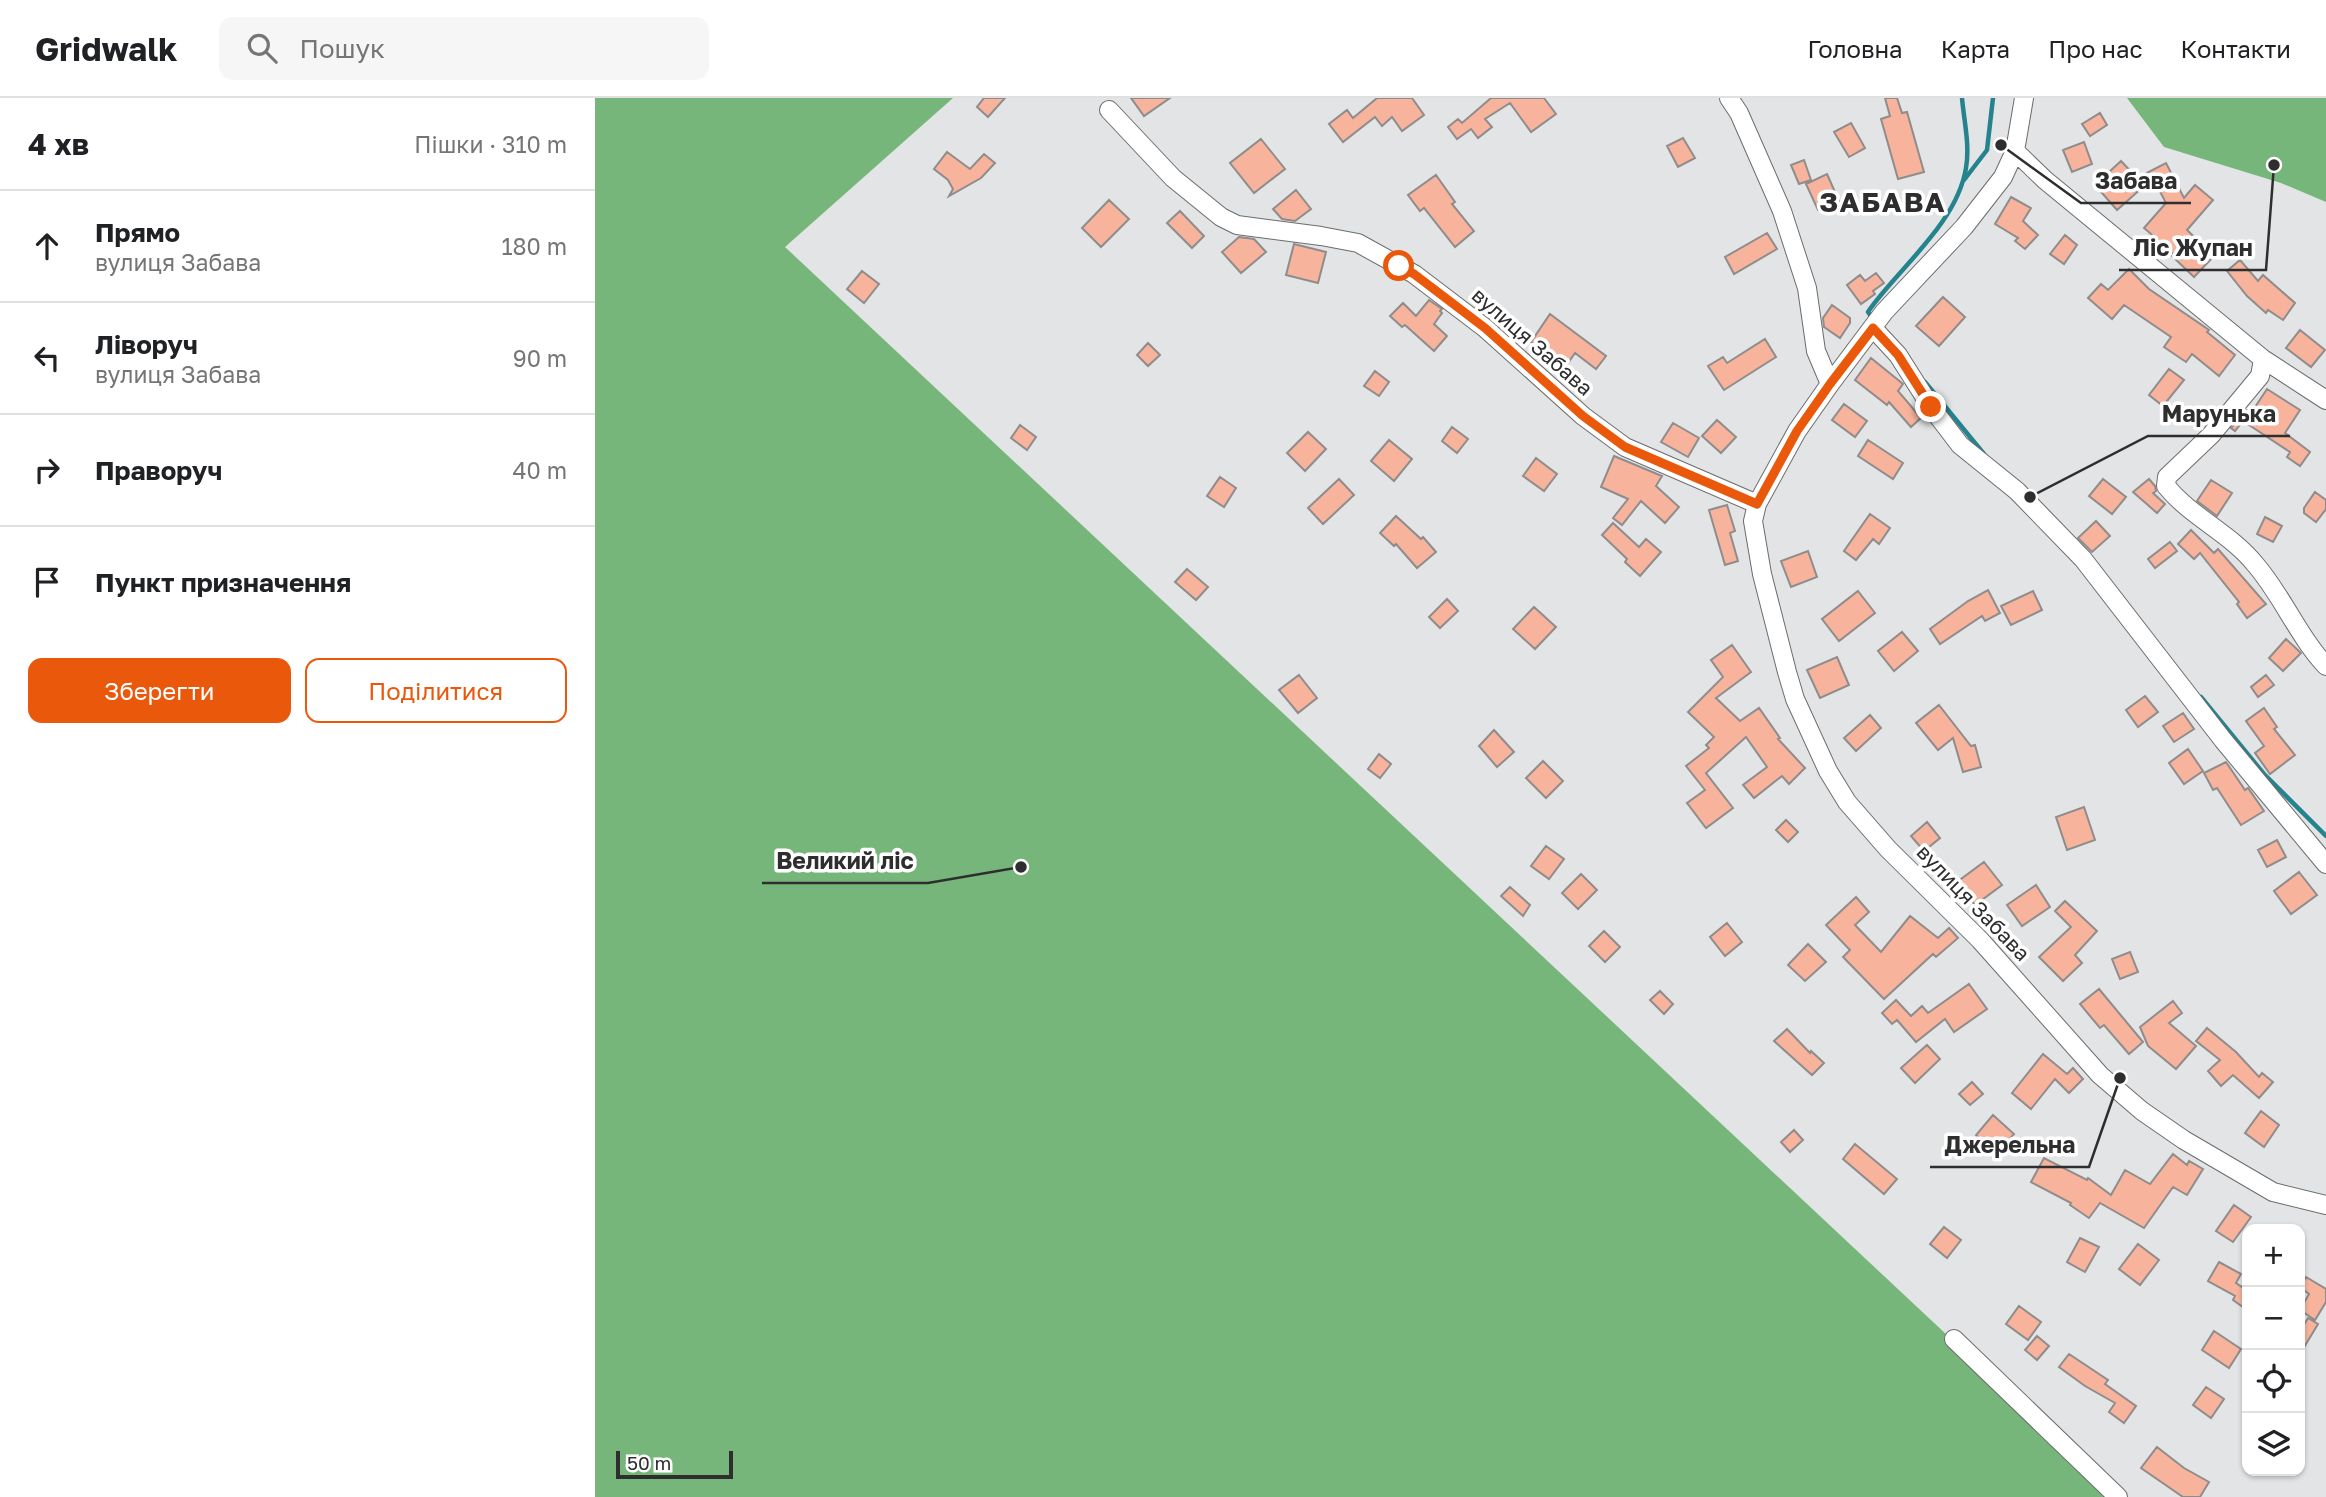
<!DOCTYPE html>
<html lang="uk">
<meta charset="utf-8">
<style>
body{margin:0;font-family:"Golos Text",sans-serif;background:#f6f6f6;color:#202124}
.controls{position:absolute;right:21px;bottom:21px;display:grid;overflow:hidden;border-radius:14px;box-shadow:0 2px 5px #0004}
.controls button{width:63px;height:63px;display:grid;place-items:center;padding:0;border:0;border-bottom:2px solid #e0e0e0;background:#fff;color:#202124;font:35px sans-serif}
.scale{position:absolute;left:21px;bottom:18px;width:117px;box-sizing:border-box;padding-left:7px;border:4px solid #2e2e2f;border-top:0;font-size:19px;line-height:24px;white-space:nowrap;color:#2e2e2f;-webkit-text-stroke:5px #fff;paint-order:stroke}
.stop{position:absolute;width:21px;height:21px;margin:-16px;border:5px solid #ea580c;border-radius:50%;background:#fff}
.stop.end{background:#ea580c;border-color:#fff;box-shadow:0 2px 7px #0008}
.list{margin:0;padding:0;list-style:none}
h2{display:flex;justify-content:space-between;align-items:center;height:91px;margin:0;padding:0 28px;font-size:30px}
h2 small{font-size:23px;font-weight:400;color:#757577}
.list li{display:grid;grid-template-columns:46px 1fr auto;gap:21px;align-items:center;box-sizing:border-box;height:112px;padding:0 28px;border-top:2px solid #e0e0e0}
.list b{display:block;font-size:26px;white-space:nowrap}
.list p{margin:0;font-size:23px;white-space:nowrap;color:#757577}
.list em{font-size:23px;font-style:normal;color:#757577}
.actions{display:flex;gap:14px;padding:21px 28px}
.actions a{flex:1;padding:16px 0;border:2px solid #ea580c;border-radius:14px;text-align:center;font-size:24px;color:#ea580c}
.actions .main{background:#ea580c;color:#fff}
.icon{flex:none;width:38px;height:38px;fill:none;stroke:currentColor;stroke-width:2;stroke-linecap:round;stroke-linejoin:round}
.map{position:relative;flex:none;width:1731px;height:1399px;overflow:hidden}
header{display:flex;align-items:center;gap:42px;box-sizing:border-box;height:98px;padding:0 35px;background:#fff;border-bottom:2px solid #e0e0e0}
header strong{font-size:33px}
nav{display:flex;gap:38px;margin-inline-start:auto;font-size:24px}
.search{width:490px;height:63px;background:#f6f6f6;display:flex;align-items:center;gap:18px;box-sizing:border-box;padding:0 24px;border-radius:14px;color:#757577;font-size:26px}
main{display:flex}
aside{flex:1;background:#fff}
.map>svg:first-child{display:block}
.forest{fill:#77b67a}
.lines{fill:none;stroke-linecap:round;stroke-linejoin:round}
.stream{stroke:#25838e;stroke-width:4.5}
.building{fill:#f8b39d;stroke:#8f8c8b;stroke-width:2}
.minor-casing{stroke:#6b6c6e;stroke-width:20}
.minor{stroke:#fff;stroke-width:18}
.route{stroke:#ea580c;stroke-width:9}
.labels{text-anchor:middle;stroke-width:7;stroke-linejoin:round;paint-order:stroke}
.street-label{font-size:21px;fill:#2e2e2f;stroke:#fff}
.district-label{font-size:28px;font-weight:bold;letter-spacing:2px;fill:#2e2e2f;stroke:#fff}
.leader{fill:none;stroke:#2e2e2f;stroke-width:2.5}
.callout-dot{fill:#2e2e2f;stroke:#fff;stroke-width:2.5}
.callout-label{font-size:23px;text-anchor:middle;font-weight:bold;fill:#2e2e2f;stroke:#fff;stroke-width:7;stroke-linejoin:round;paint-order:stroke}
</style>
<header>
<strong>Gridwalk</strong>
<div class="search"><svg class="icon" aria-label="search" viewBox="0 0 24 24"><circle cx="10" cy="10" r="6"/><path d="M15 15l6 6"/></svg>Пошук</div>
<nav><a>Головна</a><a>Карта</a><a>Про нас</a><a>Контакти</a></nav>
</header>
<main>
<aside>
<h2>4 хв<small>Пішки · 310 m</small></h2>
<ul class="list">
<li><svg class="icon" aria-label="ahead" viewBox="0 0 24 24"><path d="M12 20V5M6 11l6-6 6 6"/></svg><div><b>Прямо</b><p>вулиця Забава</p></div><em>180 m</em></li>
<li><svg class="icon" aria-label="left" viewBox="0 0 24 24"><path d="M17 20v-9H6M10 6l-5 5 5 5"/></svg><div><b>Ліворуч</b><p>вулиця Забава</p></div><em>90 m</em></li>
<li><svg class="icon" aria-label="right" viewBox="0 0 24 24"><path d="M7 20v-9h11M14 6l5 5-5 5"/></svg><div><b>Праворуч</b></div><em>40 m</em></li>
<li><svg class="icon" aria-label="arrive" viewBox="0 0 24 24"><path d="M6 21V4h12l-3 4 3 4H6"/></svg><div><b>Пункт призначення</b></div></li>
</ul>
<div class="actions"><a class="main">Зберегти</a><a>Поділитися</a></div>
</aside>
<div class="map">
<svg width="1731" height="1399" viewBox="0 0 1731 1399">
<rect width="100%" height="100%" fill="#e3e4e6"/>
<path class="forest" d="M0 0H358L190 149 1525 1399H0Z
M1532 0H1731V104L1686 85 1569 49Z"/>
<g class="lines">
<path class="stream" d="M1369 82 1392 52 1398 0
M1278 221 1273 214 1275 211C1305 169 1362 125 1371 70 1375 47 1369 23 1367 0
M1330 284 1389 356
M1606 599 1669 676 1731 738"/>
</g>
<path class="building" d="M389 0H410L393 19 382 9Z
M536 0H575L549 18Z
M782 0H817L829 17 807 33 797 19 787 28 780 19 748 44 734 26 752 12 758 20Z
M896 0H949L961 16 936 34 915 5 890 21 897 29 883 40 876 31 862 41 853 29 863 21 867 25Z
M1290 0H1302L1307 15 1312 14 1329 74 1303 81 1286 21 1295 18Z
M1505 15 1512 27 1495 38 1487 26Z
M1256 25 1270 50 1254 59 1239 34Z
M1088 40 1100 60 1083 69 1072 48Z
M666 41 690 71 659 95 635 65Z
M1489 44 1497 66 1477 74 1468 52Z
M352 54 375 71 389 56 400 65 386 80 354 98 358 91 353 82 339 71Z
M1209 62 1216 82 1204 86 1196 67Z
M1526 63 1542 80 1571 65 1589 100 1600 87 1618 102 1592 132 1619 158 1599 179 1577 158 1579 156 1549 130 1571 105 1558 80 1522 112 1500 87Z
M1232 76 1244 103 1223 112 1211 86Z
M841 77 860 104 857 106 879 133 860 149 829 110 825 113 813 97Z
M701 92 716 111 700 123 687 121 678 111Z
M1416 99 1436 110 1428 123 1443 137 1430 151 1420 143 1423 140 1400 126Z
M514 102 534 121 506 149 487 130Z
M585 113 609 138 597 150 572 125Z
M1172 135 1182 151 1139 176 1130 159Z
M1470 137 1482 147 1469 166 1455 156Z
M644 139 659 141 671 154 646 175 627 154Z
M699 146 731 154 723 185 691 177Z
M1645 162 1663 183 1668 177 1700 205 1688 222 1673 212 1671 215 1652 198 1632 173Z
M1534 171 1554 191 1614 232 1612 234 1640 257 1624 278 1597 256 1591 264 1569 249 1576 239 1529 207 1517 221 1493 200 1506 186 1513 192Z
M267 173 284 186 269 205 252 191Z
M1281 175 1289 185 1278 193 1280 196 1266 206 1252 187 1265 177 1270 183Z
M1348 199 1370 219 1344 248 1321 228Z
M834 202 847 211 845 213 847 215 839 226 852 238 839 253 810 227 807 229 795 218 808 205 821 218Z
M1237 207 1255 220V225L1245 240 1229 229 1228 220Z
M955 216 1011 258 1001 271 980 255 971 268 936 244Z
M1705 232 1730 252 1716 269 1691 250Z
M1170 241 1181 259 1129 292 1113 268 1128 259 1132 265Z
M553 245 565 257 553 268 542 257Z
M1276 260 1308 286 1303 293 1326 320 1316 329 1294 304 1292 307 1260 282Z
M1574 271 1589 282 1568 308 1554 297Z
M780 273 794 284 784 298 769 288Z
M1672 291 1705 312 1690 335 1715 354 1705 368 1692 359 1695 354 1648 323 1640 333 1636 330 1652 312 1656 315Z
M1249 306 1272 323 1260 339 1237 322Z
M1122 322 1141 339 1126 355 1107 338Z
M1078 325 1104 340 1093 359 1066 344Z
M425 327 441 339 432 352 416 340Z
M857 329 873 341 862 355 847 343Z
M713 334 731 351 710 373 692 355Z
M794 342 817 361 799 383 776 363Z
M1273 342 1308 365 1298 381 1263 358Z
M1019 358 1067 378 1061 388 1084 409 1070 425 1046 403 1027 427 1018 420 1033 401 1006 389Z
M941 360 962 376 949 393 928 378Z
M625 379 641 390 629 409 612 398Z
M744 381 759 397 728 426 713 410Z
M1508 381 1531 399 1517 416 1494 398Z
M1554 381 1560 388 1561 393 1558 395 1570 406 1562 415 1538 394Z
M1616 382 1637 395 1622 418 1602 403Z
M1720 394 1731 402V411L1721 424 1709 415V410Z
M1132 407 1140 433 1135 435 1143 463 1130 467 1114 412Z
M1275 416 1295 430 1284 446 1278 441 1261 462 1249 453Z
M801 418 826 441 828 439 841 454 822 470 801 446 799 448 785 435Z
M1670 419 1687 428 1678 444 1662 436Z
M1501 423 1515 438 1497 454 1483 440Z
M1018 425 1044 449 1051 441 1066 454 1045 478 1030 464 1032 461 1007 437Z
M1596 432 1619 455 1623 451 1671 506 1652 520 1642 506 1644 504 1605 455 1599 461 1583 446Z
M1575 444 1582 453 1560 470 1553 461Z
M1213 453 1222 479 1196 489 1186 463Z
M592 471 613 489 601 502 580 484Z
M1393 492 1405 515 1390 523 1387 518 1345 546 1335 531 1373 503Z
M1263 493 1280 515 1244 543 1227 521Z
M1438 493 1447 512 1416 527 1406 508Z
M852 501 863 513 845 530 834 519Z
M939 509 961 529 940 551 918 531Z
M1307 534 1323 553 1299 573 1283 553Z
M1691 541 1706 555 1688 573 1674 560Z
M1137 547 1156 574 1121 600 1145 623 1164 610 1185 640 1183 641 1210 670 1194 686 1187 678 1159 700 1148 687 1172 669 1151 639 1111 675 1138 710 1111 730 1092 705 1110 692 1091 668 1114 650 1111 647 1119 639 1093 614 1128 579 1116 562Z
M1242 559 1254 587 1225 600 1212 572Z
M704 577 722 600 703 615 684 592Z
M1671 577 1679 587 1663 599 1656 589Z
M1550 598 1563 614 1543 629 1531 612Z
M1344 607 1376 648 1380 647 1386 669 1368 674 1358 640 1343 652 1321 625Z
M1669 610 1682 629 1679 631 1700 657 1675 676 1660 655 1669 648 1651 623Z
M1588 615 1599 631 1579 644 1568 628Z
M1275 617 1286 630 1261 653 1249 640Z
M899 632 919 654 902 669 884 648Z
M1593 651 1608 673 1589 686 1574 665Z
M784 656 796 666 785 680 773 671Z
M948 663 968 683 951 700 931 680Z
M1631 664 1650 692 1653 690 1669 713 1646 727 1622 690 1618 692 1609 675Z
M1489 709 1500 742 1472 752 1461 719Z
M1191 722 1203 734 1193 744 1181 732Z
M1332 724 1345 740 1329 753 1316 738Z
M1682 742 1691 759 1672 769 1663 752Z
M951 748 969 761 954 781 936 768Z
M1389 764 1407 787 1380 807 1362 784Z
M1704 774 1722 797 1696 816 1679 793Z
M986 776 1002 792 983 811 967 795Z
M1441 787 1455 809 1427 828 1412 807Z
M915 789 935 807 928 818 906 798Z
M1261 799 1274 814 1260 827 1286 854 1315 818 1343 840 1354 830 1363 840 1341 859 1338 856 1289 901 1248 859 1255 852 1231 827Z
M1470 803 1502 833 1480 857 1487 865 1468 883 1444 859 1476 829 1460 813Z
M1132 825 1147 844 1130 858 1115 839Z
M1009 833 1025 849 1010 864 994 848Z
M1213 846 1231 864 1210 883 1193 867Z
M1535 854 1543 874 1525 881 1517 861Z
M1374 886 1392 911 1359 934 1350 921 1321 944 1302 922 1297 926 1287 915 1301 902 1316 918 1327 908 1333 915Z
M1504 891 1548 944 1534 956 1509 927 1505 930 1485 906Z
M1065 893 1078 906 1069 916 1055 902Z
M1578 903 1587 915 1574 925 1601 948 1581 971 1553 948 1545 929Z
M1612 930 1641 954 1664 979 1667 975 1678 984 1664 1000 1638 977 1626 988 1613 973 1625 962 1601 943Z
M1192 931 1215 955 1216 953 1229 965 1217 977 1179 943Z
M1332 947 1345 961 1320 985 1306 970Z
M1448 956 1472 976 1478 970 1488 981 1474 995 1460 981 1436 1011 1417 995Z
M1377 984 1388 996 1375 1007 1364 996Z
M1666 1013 1684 1027 1669 1049 1650 1035Z
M1398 1017 1419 1036 1403 1055 1381 1037Z
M1199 1032 1208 1042 1195 1054 1186 1044Z
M1260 1046 1302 1081 1289 1096 1248 1061Z
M1578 1056 1592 1067 1594 1063 1608 1071 1592 1097 1578 1089 1549 1130 1505 1105 1494 1120 1475 1107 1476 1105 1436 1084 1449 1060 1492 1082 1493 1080 1516 1097 1530 1072 1555 1086Z
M1639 1107 1656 1119 1638 1144 1621 1133Z
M1349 1129 1366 1142 1352 1160 1335 1146Z
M1485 1140 1504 1149 1490 1174 1472 1164Z
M1543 1146 1564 1162 1545 1187 1524 1171Z
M1624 1164 1646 1176 1641 1185 1647 1189 1652 1181V1212L1638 1202 1640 1198 1613 1183Z
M1711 1179 1731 1191V1204L1720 1222 1705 1212 1714 1196 1705 1189Z
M1424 1208 1446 1224 1433 1242 1411 1226Z
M1713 1220 1723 1226 1705 1256V1233Z
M1619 1233 1646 1251 1634 1270 1607 1252Z
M1442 1238 1454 1248 1442 1262 1430 1252Z
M1474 1256 1513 1282 1510 1286 1541 1308 1529 1325 1514 1314 1520 1305 1490 1288 1464 1269Z
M1611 1289 1629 1301 1616 1320 1598 1307Z
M1562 1349 1589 1370 1614 1384 1605 1399H1588L1546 1370Z"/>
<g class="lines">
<defs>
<path id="minor" d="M1134 0 1144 15 1187 113 1212 190 1221 253 1235 286
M1429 0 1420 53 1408 79 1369 129 1289 214 1235 286 1202 333 1162 406 1158 423 1167 476 1192 574 1200 601 1233 673 1252 704 1293 751 1385 842 1505 977 1547 1013 1589 1042 1678 1094 1731 1107
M514 12 578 80 626 119 642 127 726 138 763 145 819 176 890 230 988 318 1030 349 1162 406
M1420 53 1450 82 1668 261 1731 302
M1278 230 1303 257 1336 309 1365 347 1422 393 1488 461 1628 642 1731 766
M1668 261 1665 278 1616 337 1572 379 1571 388C1596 419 1635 435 1660 466 1687 497 1703 538 1731 568
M1359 1241 1523 1399"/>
</defs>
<use href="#minor" class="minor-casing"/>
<use href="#minor" class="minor"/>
</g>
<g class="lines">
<path class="route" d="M804 168 819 176 890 230 988 318 1030 349 1162 406 1202 333 1235 286 1278 230 1303 257 1336 309"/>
</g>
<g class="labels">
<g class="street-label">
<text transform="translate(937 244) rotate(41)" y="7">вулиця Забава</text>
<text transform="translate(1378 805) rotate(46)" y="7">вулиця Забава</text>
</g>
<g class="district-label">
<text x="1288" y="114">ЗАБАВА</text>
</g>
</g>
<path class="leader" d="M1406 47L1486 105H1596M1679 67L1671 172H1524M1435 399L1553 338H1695M426 769L333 785H167M1525 980L1494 1069H1335"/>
<g class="callout-dot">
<circle cx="1406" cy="47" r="7"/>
<circle cx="1679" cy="67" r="7"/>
<circle cx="1435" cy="399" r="7"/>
<circle cx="426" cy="769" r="7"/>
<circle cx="1525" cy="980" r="7"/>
</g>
<g class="callout-label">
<text x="1541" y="91">Забава</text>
<text x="1598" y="158">Ліс Жупан</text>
<text x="1624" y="324">Марунька</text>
<text x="250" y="771">Великий ліс</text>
<text x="1415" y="1055">Джерельна</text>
</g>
</svg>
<div class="controls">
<button>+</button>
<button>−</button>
<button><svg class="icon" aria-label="locate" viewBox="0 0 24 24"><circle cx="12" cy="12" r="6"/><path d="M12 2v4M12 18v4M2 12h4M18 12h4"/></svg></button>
<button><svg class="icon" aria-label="layers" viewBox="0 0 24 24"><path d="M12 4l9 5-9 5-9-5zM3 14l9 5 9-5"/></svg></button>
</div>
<div class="scale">50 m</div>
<div class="stop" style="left:804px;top:168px"></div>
<div class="stop end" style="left:1336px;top:309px"></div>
</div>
</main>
